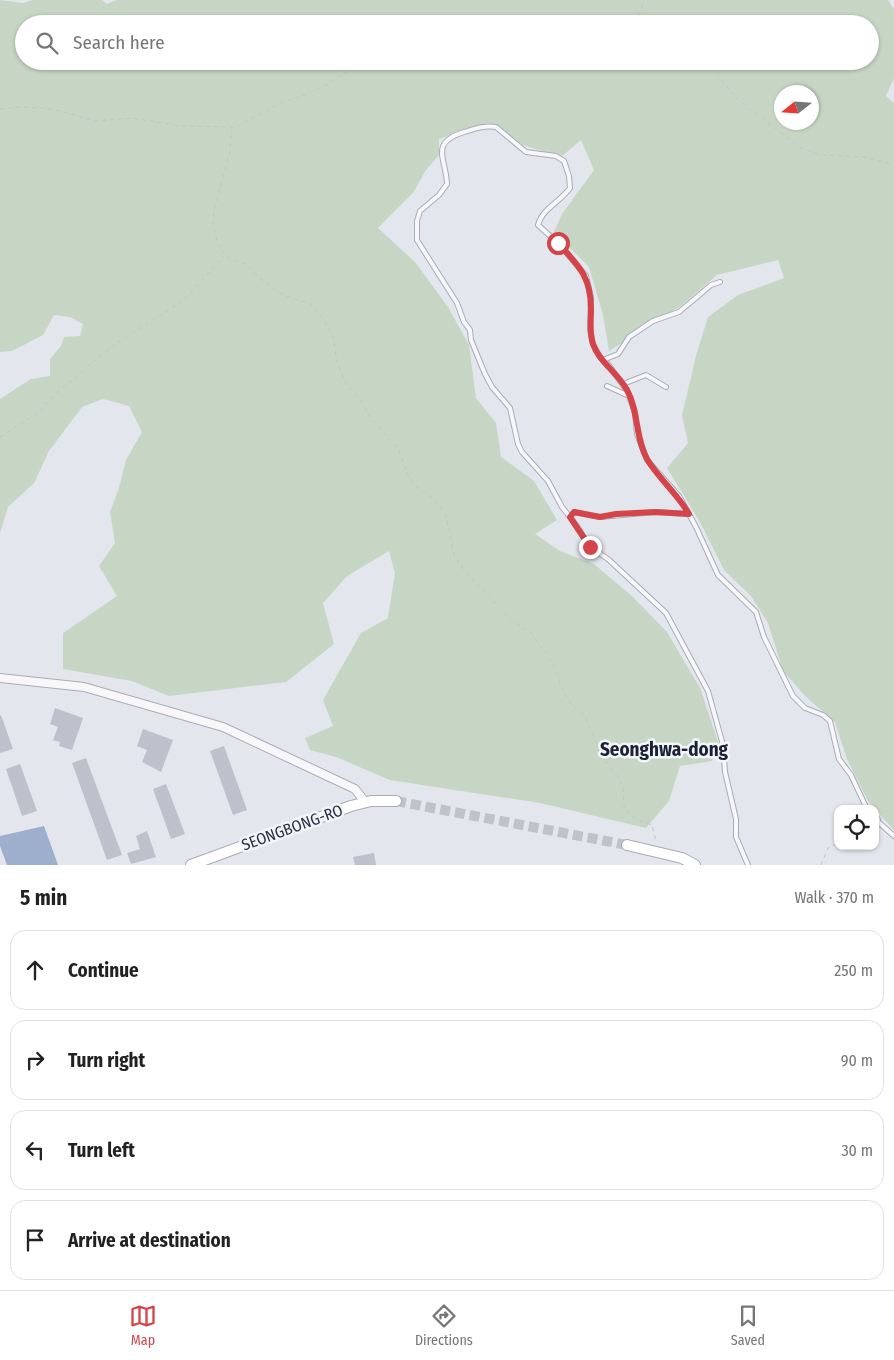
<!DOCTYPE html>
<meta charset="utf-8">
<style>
body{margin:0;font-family:"Fira Sans Condensed",sans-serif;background:#f6f6f6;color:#222}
.controls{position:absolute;right:15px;bottom:15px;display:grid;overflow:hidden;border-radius:10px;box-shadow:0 1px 4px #0004}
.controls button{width:45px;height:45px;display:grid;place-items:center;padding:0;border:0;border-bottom:1px solid #e0e0e0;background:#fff;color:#222;font:25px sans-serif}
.compass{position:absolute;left:774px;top:85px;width:45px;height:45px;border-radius:50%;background:#fff;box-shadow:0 1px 4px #0004;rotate:253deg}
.stop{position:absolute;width:15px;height:15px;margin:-11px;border:4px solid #d4454b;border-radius:50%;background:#fff}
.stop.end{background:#d4454b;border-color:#fff;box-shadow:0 1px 5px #0008}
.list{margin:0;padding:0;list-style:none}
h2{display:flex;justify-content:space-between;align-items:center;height:65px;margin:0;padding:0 20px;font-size:21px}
h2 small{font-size:16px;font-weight:400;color:#767676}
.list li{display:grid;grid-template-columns:32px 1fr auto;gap:15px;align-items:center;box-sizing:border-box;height:80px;margin:0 10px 10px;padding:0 10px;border:1px solid #e0e0e0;border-radius:15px}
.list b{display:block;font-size:19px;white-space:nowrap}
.list em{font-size:16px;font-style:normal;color:#767676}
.icon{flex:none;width:28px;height:28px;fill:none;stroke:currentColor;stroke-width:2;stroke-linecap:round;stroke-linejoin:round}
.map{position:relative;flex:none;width:894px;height:865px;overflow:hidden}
.search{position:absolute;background:#fff;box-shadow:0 1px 4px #0004;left:15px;right:15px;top:15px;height:55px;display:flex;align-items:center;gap:12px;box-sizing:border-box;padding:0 18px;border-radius:28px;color:#767676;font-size:19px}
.sheet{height:425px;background:#fff}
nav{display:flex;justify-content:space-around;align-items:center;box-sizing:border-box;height:70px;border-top:1px solid #e0e0e0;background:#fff;font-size:14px;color:#767676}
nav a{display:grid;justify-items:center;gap:2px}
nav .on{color:#d4454b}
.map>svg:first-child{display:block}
.green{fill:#c7d6c4;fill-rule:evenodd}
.water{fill:#9eafcd}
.building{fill:#bdc1cc}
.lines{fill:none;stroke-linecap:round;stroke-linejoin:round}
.secondary-tunnel{stroke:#bec2cb;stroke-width:10;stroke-dasharray:10 5;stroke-linecap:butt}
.lane-casing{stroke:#a8acb7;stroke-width:6}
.street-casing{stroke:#a8acb7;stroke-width:10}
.secondary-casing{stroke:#a8acb7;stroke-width:12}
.path{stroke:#c2c4cb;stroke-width:1;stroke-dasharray:4 4;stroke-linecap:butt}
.lane{stroke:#f7f7fa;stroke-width:4}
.street{stroke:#f7f7fa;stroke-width:8}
.secondary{stroke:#fff;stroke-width:10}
.route{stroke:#d4454b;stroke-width:6}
.labels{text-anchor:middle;stroke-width:5;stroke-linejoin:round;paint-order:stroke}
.street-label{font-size:16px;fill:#2a3145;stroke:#f4f5f9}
.quarter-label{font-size:19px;font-weight:bold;fill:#1c2236;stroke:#f4f5f9}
</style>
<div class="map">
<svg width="894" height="865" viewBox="0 0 894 865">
<rect width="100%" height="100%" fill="#e3e6ec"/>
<path class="green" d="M0 0 23 3 32 0H102L107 4 116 0H888L894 9V78L886 96 894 103V830L868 801 847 759 835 722 806 697 783 671 768 623 751 596 724 570 700 522 667 468 688 443 682 415 696 356 708 317 738 295 784 278 778 260 717 275 678 308 609 351 603 315 589 267 554 232 562 214 594 170 581 140 561 157 523 145 489 123 439 139V155L426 170 413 193 378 228 415 262 448 307 469 345 476 398 496 423 501 457 534 481 557 520 535 534 560 551 594 564 633 597 667 632 700 688 718 742 712 761 680 766 669 801 646 828 540 803 390 780 336 757 310 750 305 738 333 726 323 700 361 633 388 618 395 573 389 551 347 576 323 603 334 644 286 682 169 696 132 681 63 669V633L117 596 99 566 115 543 110 512 119 488 126 460 142 432 129 406 103 399 82 407 49 451 34 483 8 507 0 533V399L31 379 50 376V359L61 346 64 337 80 336 83 324 70 317 54 315 43 335 12 351 0 352ZM24 24H870V61H24ZM782 92H812V122H782Z"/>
<path class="water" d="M44 826 58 865H7L0 846V836Z"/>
<path class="building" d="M55 708 83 718 72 750 59 746 60 742 53 740 58 727 50 724Z
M1 715 13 749 0 753V716Z
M143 729 173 740 161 772 142 762 147 750 137 746Z
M224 746 247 810 233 815 210 751Z
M86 758 122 855 107 860 72 763Z
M20 764 37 811 22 816 6 769Z
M166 784 185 834 171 839 153 789Z
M147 831 156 857 131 864 127 853 140 849 136 836Z
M374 853 376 865H355L353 857Z"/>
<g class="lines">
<path class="secondary-tunnel" d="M396 801 627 845"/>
<defs>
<path id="lane" d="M603 360 618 354 629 337 653 321 679 312 711 285 720 282
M623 384 646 375 666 387
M607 386 629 396
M570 517 574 512 600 517 655 512 689 514
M875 819 894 836
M748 865 736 837V819L725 772 723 745 708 691 666 613 608 559 590 547 577 526 562 507 548 481 522 452 518 444 510 408 492 387 485 374 471 340 470 330 464 322 457 303 417 240V221L420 211 439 195 447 184C446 158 429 143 464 132 474 129 485 125 496 127L526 152 556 156 564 161 569 176 570 188C560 202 542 209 538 225L558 243 586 276 591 297 590 330 593 344 599 356 608 364 627 391 635 412 637 434 647 460 679 496 696 527 718 575 756 612 764 637 793 696 805 708 823 715 830 721 839 759 851 775 867 809"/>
<path id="street" d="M0 678 84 687 223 727 355 789 365 802
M875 820H876"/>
<path id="secondary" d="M627 845 682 858 695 865
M191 865 351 806 371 801H396"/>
</defs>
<use href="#lane" class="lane-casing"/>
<use href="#street" class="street-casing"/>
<use href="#secondary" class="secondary-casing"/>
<path class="path" d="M639 16 644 0
M489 24 565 18 651 16 675 19 679 24
M706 61 736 98 801 148 822 155 865 157 894 165
M0 109 21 107 41 108 61 111 95 121 131 118 182 126 236 127 283 102 305 95 326 85 366 61
M232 127 230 151 214 211 213 225 217 241 225 256 245 264 264 282 285 296 311 304 325 321 333 337 337 362 346 383 360 399 371 419 398 448 408 475 418 488 434 499 446 516 454 556 466 573 512 620 531 633 553 663 561 686 571 704 586 718 601 755 619 779 623 786 624 807 628 813 635 819 652 825 656 841
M0 437 39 412 54 395 115 344 184 300 224 256
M821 865 828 848 838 843"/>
<use href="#lane" class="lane"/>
<use href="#street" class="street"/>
<use href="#secondary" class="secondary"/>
</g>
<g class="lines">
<path class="route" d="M558 243C579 266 591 277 591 309 591 321 589 332 593 344 599 362 618 373 627 390 639 412 635 437 647 459 658 478 677 493 689 514L655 512 616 514 600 517 574 512 570 517 590 547"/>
</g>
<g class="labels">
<g class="street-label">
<text transform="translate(292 827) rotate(-20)" y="6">SEONGBONG-RO</text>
</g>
<g class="quarter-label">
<text x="664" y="756">Seonghwa-dong</text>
</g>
</g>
</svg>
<div class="controls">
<button><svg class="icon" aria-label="locate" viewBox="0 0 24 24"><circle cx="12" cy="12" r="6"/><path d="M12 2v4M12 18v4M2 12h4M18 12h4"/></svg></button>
</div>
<svg class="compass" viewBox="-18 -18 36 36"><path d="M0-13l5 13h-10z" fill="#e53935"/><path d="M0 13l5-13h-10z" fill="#767676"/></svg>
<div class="stop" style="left:558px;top:243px"></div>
<div class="stop end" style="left:590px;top:547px"></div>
<div class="search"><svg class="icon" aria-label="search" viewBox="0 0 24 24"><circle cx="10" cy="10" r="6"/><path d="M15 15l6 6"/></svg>Search here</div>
</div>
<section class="sheet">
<h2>5 min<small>Walk · 370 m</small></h2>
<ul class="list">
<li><svg class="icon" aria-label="ahead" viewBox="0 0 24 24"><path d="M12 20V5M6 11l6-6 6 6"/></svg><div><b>Continue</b></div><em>250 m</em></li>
<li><svg class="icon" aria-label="right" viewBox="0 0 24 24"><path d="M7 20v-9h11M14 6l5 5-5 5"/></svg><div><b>Turn right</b></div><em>90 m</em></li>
<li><svg class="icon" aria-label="left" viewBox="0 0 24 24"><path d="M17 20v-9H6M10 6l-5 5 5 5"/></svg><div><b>Turn left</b></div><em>30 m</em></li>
<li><svg class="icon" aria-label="arrive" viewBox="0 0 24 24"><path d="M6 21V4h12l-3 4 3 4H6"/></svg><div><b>Arrive at destination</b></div></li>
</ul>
</section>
<nav>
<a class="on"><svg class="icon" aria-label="map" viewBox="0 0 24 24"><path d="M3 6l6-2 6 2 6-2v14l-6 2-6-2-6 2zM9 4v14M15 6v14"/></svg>Map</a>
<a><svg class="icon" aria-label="directions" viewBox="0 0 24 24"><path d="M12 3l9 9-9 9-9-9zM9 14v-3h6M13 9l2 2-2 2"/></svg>Directions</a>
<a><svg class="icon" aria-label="saved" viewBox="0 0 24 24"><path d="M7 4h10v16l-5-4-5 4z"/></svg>Saved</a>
</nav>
